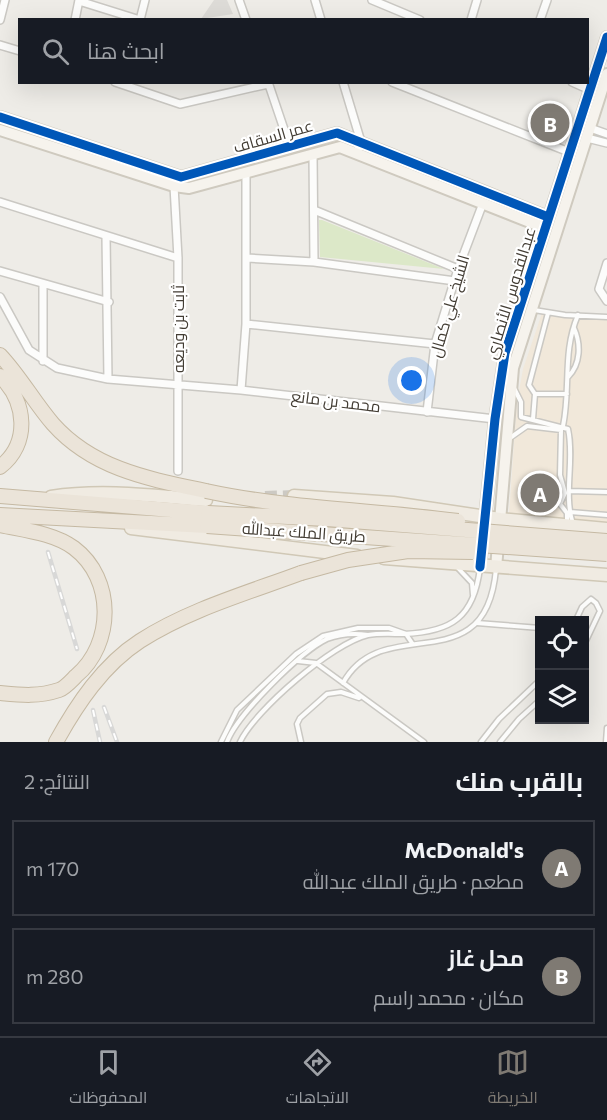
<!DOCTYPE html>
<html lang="ar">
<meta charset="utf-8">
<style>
body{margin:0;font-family:Commissioner,Cairo,sans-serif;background:#20242c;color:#f1f3f6;direction:rtl}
.controls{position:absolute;right:18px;bottom:18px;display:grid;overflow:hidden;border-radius:0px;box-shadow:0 6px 24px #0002}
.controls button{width:54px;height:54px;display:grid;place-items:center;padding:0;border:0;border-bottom:2px solid #363941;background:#171b24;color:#f1f3f6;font:30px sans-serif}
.you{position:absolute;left:412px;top:381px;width:21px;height:21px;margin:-15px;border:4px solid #fff;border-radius:50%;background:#1a73e8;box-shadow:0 0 0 9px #1a73e833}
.badge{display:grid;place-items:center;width:39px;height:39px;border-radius:50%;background:#7f7a73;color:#fff;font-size:20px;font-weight:700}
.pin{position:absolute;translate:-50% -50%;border:3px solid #fff;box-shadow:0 2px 6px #0006}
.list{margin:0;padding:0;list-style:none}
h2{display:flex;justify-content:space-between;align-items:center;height:78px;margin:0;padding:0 24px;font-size:26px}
h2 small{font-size:20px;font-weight:400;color:#9ea1a6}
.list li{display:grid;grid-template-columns:39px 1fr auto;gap:18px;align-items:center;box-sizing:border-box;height:96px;margin:0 12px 12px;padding:0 12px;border:2px solid #363941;border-radius:0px}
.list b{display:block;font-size:22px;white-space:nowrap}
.list p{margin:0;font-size:20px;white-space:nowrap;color:#9ea1a6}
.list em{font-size:20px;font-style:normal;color:#9ea1a6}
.icon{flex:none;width:33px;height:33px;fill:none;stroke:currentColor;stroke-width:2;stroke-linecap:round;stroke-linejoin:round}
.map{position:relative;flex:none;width:607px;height:742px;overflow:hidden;direction:ltr}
.search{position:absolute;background:#171b24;box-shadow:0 6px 24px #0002;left:18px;right:18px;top:18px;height:66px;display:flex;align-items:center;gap:15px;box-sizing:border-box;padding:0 21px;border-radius:0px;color:#9ea1a6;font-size:22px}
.sheet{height:294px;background:#171b24}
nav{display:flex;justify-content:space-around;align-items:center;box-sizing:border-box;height:84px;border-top:2px solid #363941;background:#171b24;font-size:16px;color:#9ea1a6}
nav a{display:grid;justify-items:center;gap:3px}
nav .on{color:#7f7a73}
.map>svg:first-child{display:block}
.commercial{fill:#f1e8da}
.green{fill:#dce8c8}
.parking{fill:#dddbd7}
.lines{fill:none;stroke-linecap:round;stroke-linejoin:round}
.primary-tunnel{stroke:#ccc9c3;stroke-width:12;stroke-dasharray:12 6;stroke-linecap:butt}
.lane-casing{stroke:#cac8c3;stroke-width:7}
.street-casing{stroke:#cac8c3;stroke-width:10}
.secondary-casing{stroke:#cfcabf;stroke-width:14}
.primary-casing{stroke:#d0c8b6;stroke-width:15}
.highway-casing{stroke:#c5b9a3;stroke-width:16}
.lane{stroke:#fcfcfb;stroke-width:4}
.street{stroke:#fcfcfb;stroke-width:7}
.secondary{stroke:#f6f3ed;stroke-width:10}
.primary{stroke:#f0ebe2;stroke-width:12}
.highway{stroke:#ebe4d9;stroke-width:14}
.rail-casing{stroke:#d8d8d7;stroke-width:4.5}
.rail{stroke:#fff;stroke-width:2;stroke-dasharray:7;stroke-linecap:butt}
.highway-bridge-casing{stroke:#c5b9a3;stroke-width:16;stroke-linecap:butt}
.highway-bridge{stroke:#ebe4d9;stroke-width:14}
.cycleway-casing{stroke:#fff;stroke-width:13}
.cycleway{stroke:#0057b8;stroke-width:9}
.labels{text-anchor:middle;stroke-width:4.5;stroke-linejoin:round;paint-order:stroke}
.street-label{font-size:16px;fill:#433d34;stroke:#fff}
</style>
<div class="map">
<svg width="607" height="742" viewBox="0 0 607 742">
<rect width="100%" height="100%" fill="#eeece7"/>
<path class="commercial" d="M542 313 607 316V525L509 514 517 402 523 369Z"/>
<path class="green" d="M319 220H322L444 269 320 257Z"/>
<path class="parking" d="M214 0H227L233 14 201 19Z"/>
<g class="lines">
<path class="primary-tunnel" d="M265 497 294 496"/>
<defs>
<path id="lane" d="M534 310 565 315 607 317
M568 377C581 364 581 344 574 328
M514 388 521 402V417L568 429C575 460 563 493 573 524
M535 394H567
M533 419 535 394 529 385 548 313
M563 426C571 388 562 352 578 315
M510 438 527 426 561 430 560 475 565 493 560 504 567 513V522
M569 491 607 492
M570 512 607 515
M457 567 472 583 473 595
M576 620 582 607 591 599 596 603 600 611 584 645
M477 623 540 628
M298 661 316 663 424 742
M343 683C383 610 486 685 496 569
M221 742 237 710 296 654 323 636 358 628H389L406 634 412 643
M227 742C237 715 301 651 327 639 340 634 355 633 368 635
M240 742C255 710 333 643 368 635 379 633 393 634 404 634 452 632 474 617 480 568
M301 742 297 724 300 718 327 694 341 692 359 698
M481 742 499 719 540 680
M500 742 519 719 540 700
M606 742 607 728"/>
<path id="street" d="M239 0 246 20
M315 0 321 20
M372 0 420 20
M79 1 140 20
M0 20 5 0
M75 20 79 0
M140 20 145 0
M471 20 477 0
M540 20 547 0
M0 45 20 51
M115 82 180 104 268 84
M268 82 290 147
M343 82 361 142 357 152
M392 82 569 152
M572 82 590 90
M590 128 607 134
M587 138 607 143
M313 154 314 262
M174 186 178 258V471
M0 202 178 258
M314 210 458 269
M106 236 108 379
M247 258 314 262 455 281
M607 263 599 289 607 301
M0 271 109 302
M0 297 29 350 57 368 108 379 241 390 495 419
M246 324 435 344
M43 361V284
M241 390 246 324V173
M427 412 435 344 458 269 483 203"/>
<path id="secondary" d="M0 117 181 177 337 133 548 217
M0 130 174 186 189 188 340 147 545 228
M480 567 495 419 505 353 607 37
M496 568 513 368 607 74"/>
<path id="primary" d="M294 496 393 503 500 519 607 529
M51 497C102 489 155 496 206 500
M131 528 357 556
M384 558 607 575"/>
<path id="highway" d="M0 355C20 376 34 402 53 424 93 469 149 479 206 491
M0 376C27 402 30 444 0 467
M0 496 208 513
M0 515 207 526
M0 525C23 530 54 533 74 548 115 579 114 644 76 676 71 681 65 688 59 690 38 697 21 695 0 693
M56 742C77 704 103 665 140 641 188 610 247 593 301 573"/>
</defs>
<use href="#lane" class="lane-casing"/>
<use href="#street" class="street-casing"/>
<use href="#secondary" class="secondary-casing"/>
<use href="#primary" class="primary-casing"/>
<use href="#highway" class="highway-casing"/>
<use href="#lane" class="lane"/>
<use href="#street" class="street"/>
<use href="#secondary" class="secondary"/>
<use href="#primary" class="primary"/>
<use href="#highway" class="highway"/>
<defs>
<path id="rail" d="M48 552 77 649
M104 707 117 742
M93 710 100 742"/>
</defs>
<use href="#rail" class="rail-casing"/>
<use href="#rail" class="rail"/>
<defs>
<path id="highway-bridge" d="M206 491C289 509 374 510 458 521
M208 513 327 519 607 541
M207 526 607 554
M301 573 348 560 408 551 473 552"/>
</defs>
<use href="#highway-bridge" class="highway-bridge-casing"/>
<use href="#highway-bridge" class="highway-bridge"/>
<defs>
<path id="cycleway" d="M0 117 181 177 337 133 548 217
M480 567 495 419 505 353 607 37"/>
</defs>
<use href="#cycleway" class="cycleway-casing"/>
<use href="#cycleway" class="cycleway"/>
</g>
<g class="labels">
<g class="street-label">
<text transform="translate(273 136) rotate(-16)" y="6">عمر السقاف</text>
<text transform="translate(510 293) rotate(-73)" y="6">عبدالقدوس الأنصاري</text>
<text transform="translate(449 306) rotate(-74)" y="6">الشيخ علي كمال</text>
<text transform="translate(178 329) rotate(-90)" y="6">ثابت بن وديعه</text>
<text transform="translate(336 401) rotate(7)" y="6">محمد بن مانع</text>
<text transform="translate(304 532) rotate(4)" y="6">طريق الملك عبدالله</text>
</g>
</g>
</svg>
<div class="controls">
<button><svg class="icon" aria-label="locate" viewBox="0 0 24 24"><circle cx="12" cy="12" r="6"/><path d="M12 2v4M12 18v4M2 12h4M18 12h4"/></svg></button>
<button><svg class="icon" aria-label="layers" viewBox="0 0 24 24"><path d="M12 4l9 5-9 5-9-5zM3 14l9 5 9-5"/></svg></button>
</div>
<div class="you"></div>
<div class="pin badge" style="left:540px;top:493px">A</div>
<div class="pin badge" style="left:550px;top:123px">B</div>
<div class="search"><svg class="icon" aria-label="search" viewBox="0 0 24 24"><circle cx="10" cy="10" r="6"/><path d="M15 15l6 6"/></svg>ابحث هنا</div>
</div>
<section class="sheet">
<h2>بالقرب منك<small>النتائج: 2</small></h2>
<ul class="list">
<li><span class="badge">A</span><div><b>McDonald's</b><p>مطعم · طريق الملك عبدالله</p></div><em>170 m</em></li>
<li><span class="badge">B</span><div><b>محل غاز</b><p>مكان · محمد راسم</p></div><em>280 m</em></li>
</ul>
</section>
<nav>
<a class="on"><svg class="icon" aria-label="map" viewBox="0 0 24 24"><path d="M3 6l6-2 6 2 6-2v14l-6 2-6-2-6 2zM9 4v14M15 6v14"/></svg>الخريطة</a>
<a><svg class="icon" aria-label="directions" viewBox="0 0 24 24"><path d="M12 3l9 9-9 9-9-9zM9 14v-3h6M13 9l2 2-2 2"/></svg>الاتجاهات</a>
<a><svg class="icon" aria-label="saved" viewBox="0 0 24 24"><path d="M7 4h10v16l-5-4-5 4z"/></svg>المحفوظات</a>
</nav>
